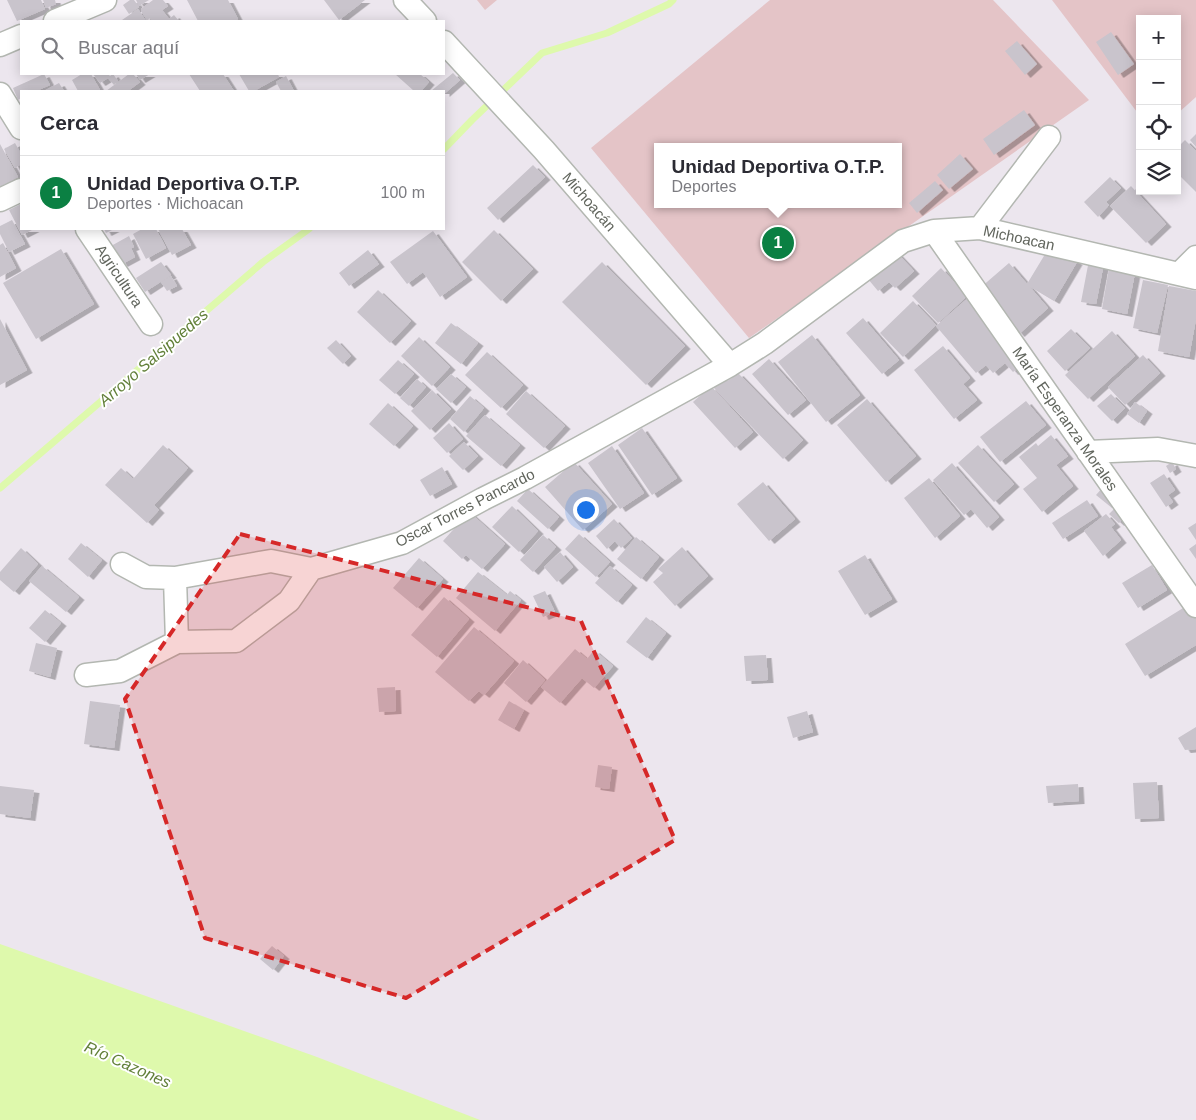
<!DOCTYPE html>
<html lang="es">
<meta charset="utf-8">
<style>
body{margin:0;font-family:Helvetica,sans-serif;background:#f2f2f3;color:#2b2b33}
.controls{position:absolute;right:15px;top:15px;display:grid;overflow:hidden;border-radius:0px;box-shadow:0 2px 12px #0003}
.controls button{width:45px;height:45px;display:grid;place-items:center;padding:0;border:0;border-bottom:1px solid #e1e1e2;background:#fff;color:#2b2b33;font:25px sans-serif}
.you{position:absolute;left:585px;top:509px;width:18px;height:18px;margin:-12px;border:4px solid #fff;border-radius:50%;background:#1a73e8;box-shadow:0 0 0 8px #1a73e833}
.badge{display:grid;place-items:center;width:32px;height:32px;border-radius:50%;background:#0b8043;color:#fff;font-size:16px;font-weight:700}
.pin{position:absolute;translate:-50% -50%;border:2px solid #fff;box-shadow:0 1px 5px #0006}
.popup{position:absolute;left:654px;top:143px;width:248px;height:65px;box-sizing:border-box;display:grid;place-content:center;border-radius:0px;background:#fff;filter:drop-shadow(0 1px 4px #0005);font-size:16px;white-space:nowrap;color:#7c7c81}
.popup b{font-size:19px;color:#2b2b33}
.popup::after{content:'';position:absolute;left:50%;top:100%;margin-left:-10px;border:10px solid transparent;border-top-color:#fff}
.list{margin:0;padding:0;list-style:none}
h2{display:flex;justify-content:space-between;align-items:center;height:65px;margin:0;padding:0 20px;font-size:21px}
h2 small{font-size:16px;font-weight:400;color:#7c7c81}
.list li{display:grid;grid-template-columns:32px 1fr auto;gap:15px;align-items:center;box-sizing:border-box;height:75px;padding:0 20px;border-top:1px solid #e1e1e2}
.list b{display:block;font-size:19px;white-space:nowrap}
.list p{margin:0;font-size:16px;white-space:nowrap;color:#7c7c81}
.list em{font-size:16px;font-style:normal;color:#7c7c81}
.icon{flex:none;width:28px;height:28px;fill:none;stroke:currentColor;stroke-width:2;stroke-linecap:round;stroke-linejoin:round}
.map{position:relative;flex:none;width:1196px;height:1120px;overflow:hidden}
.search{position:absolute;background:#fff;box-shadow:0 2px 12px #0003;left:20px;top:20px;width:425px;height:55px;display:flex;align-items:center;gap:12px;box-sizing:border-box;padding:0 18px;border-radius:0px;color:#7c7c81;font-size:19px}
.panel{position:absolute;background:#fff;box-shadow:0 2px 12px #0003;left:20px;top:90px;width:425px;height:140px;border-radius:0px}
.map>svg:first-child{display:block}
.green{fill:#e4c4c7;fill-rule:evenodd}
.water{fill:#def9ac}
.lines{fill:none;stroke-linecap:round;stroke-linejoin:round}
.stream{stroke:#def9ac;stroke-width:7}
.building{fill:#c9c4cc;filter:url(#shadow)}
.street-casing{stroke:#b3b7b1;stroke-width:25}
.street{stroke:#fff;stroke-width:22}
.marked{fill:#d62828;fill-opacity:0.2;stroke:#d62828;stroke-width:4;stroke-dasharray:10 6;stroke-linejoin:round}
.labels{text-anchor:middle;stroke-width:4;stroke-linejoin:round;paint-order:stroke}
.street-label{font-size:15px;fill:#61655d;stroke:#fff}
.water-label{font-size:16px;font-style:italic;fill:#628039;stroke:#fff}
</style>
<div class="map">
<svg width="1196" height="1120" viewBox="0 0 1196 1120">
<defs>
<filter id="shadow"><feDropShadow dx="5.5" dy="3" stdDeviation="0" flood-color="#0004"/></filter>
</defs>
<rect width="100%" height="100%" fill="#ece6ee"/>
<path class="green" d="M477 0H497L485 10Z
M770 0H993L1089 100 749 338 591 148ZM658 147H898V204H658Z
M1052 0H1196V97L1177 114V19H1140V116Z"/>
<path class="water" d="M0 944 317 1057 480 1120H0Z"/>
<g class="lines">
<path class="stream" d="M444 149 472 120 542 53 607 33 669 4 673 0
M0 488 263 262 309 229"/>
</g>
<path class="building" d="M7 0H41L45 9 17 21Z
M43 0H55L56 4 46 8Z
M130 0H134L139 7 129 14 123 5Z
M136 0H149L139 6Z
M153 0H163L168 6 162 10 169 19 174 15 179 21H153L150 18 147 20 141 11V9Z
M187 0H228L238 19 234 21H198Z
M324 0H365L339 20Z
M138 9 146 21H123L122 20Z
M1111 32 1134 64 1118 75 1096 42Z
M1017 41 1037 64 1025 75 1005 51Z
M453 73 460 80 444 94V91H431Z
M44 74 50 85 36 91H21V98L18 100 13 88Z
M82 74H91L100 90 78 91 72 80Z
M93 74H108L110 76 113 74 118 81 114 85 108 78 100 83Z
M129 74H133L140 82 128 91H106Z
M136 74H150L140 80Z
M189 74H223L234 91H200Z
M239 74H278L279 77 254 91H249Z
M395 74H420L429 82 421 91H414Z
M286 76 294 91H281L276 82Z
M59 83 64 91H44Z
M1024 110 1035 125 994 155 983 139Z
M1196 134V147L1190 140Z
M1185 140 1196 151V192L1177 173V148Z
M15 143 21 154V164L15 168 4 149Z
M0 144 18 177 0 187Z
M960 154 973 169 949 189 937 175Z
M533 165 545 177 498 220 487 208Z
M1110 177 1121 188 1106 202 1109 205 1098 217 1084 202Z
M935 181 943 190 917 213 909 203Z
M1131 186 1166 224 1146 243 1110 206Z
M21 204V229H34L22 235 9 210Z
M12 220 25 244 9 252 0 234V226Z
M104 229H114L106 233Z
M142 229H156L166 248 146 259 133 234Z
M158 229H182L191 245 172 255Z
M494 230 533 269 501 301 462 262Z
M433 231 467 277 440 297 423 272 407 284 390 262Z
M129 236 134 247 131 248 135 257 122 264 111 246Z
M3 243 16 268 0 277V245Z
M1050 246 1077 262 1054 301 1029 286 1048 308 1019 334 980 288 1009 263 1027 284Z
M61 249 94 304 36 339 3 283Z
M368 250 379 264 349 286 339 273Z
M897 253 914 271 895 288 889 282 878 291 868 279Z
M1089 260 1104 263 1096 304 1081 302Z
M161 262 171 275 145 292 136 278Z
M602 262 685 346 646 385 562 302Z
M941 268 967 296 938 323 912 296Z
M1109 268 1135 273 1127 314 1102 309Z
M171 276 177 286 167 291 161 282Z
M1143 280 1168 285 1157 333 1133 328Z
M1169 286 1196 291V319L1189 357 1158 351Z
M378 290 411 321 390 343 357 312Z
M967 299 1023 364 1013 372 1005 363 993 373 986 365 976 373 936 326Z
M913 301 936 325 903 357 880 333Z
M863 318 899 360 882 374 846 333Z
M0 319 27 370 0 385Z
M451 323 478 343 461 364 435 343Z
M1071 329 1090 348 1065 371 1047 351Z
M1112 331 1135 356 1088 399 1065 375Z
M812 335 860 395 826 422 778 362Z
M419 337 450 367 432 386 401 356Z
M336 340 351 356 343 364 327 348Z
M943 346 970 378 963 384 977 400 954 419 914 370Z
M487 352 523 385 501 408 465 375Z
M1143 355 1160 373 1125 405 1108 387Z
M769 359 806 400 788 415 752 374Z
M398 360 414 374 395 394 379 380Z
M738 373 803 440 783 459 713 387 724 376 728 381Z
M451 374 466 387 451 403 436 389Z
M417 379 426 387 409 406 400 398Z
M711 386 753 432 735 448 693 402Z
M432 390 451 409 430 430 411 411Z
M526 391 565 426 544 448 506 414Z
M1111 394 1125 408 1112 421 1097 406Z
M470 396 484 408 464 432 450 419Z
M867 399 916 456 886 482 837 425Z
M1026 401 1046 425 1000 462 980 437Z
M1135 402 1147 411 1139 423 1127 414Z
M388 403 413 426 394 446 369 424Z
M485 415 520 445 501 466 466 436Z
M449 423 463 439 447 453 433 438Z
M642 428 677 478 652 495 618 445Z
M1051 435 1068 456 1056 465 1073 486 1042 512 1023 489 1037 478 1019 457 1036 443 1038 446Z
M464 442 478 456 463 470 449 456Z
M163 445 188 468 154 505 159 510 147 523 105 485 121 468 133 479Z
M978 445 1014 484 994 502 958 463Z
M612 446 644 493 620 509 588 463Z
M574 462 612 504 583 530 545 487Z
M1172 462 1176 469 1170 473 1166 466Z
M952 463 999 517 987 528 971 509 964 515 933 480Z
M442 467 452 484 430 496 420 480Z
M1164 474 1175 490 1168 495 1173 502 1166 507 1150 483Z
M929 478 960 516 935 538 904 498Z
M763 482 795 519 769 541 737 504Z
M1103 487 1119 500 1112 508 1096 495Z
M528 489 559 517 548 529 517 501Z
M1087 500 1098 516 1063 539 1052 523Z
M512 506 538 531 519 552 492 527Z
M1114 509 1124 518 1119 523 1109 514Z
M469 512 505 544 482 569 466 555 462 559 443 541Z
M1106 514 1115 524 1111 527 1121 540 1103 556 1084 531Z
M614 519 632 538 621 548 615 541 607 549 596 536Z
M1196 523V540L1188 528Z
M579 534 610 562 596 577 565 549Z
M543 535 556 547 533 572 520 560Z
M636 537 659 557 641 579 617 559Z
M81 543 102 560 88 577 68 559Z
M1196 544V559L1189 549Z
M682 547 708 576 675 606 653 582 663 573 658 569Z
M21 548 38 564 14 592 0 580V572Z
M560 552 573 567 557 582 544 567Z
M865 555 892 599 865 615 838 571Z
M419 558 443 579 417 608 393 588Z
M1152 565 1167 590 1138 608 1122 583Z
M42 566 79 597 66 612 29 581Z
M610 566 632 585 617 602 595 583Z
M478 572 507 595 510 591 521 600 495 631 456 598Z
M545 591 555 612 543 617 533 596Z
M444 597 469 619 437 657 411 635Z
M1188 605 1196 618V645L1145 676 1125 644Z
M45 610 61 623 45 642 29 628Z
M646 617 666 633 647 658 626 642Z
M474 627 514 661 484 695 479 691 469 701 435 672Z
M36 643 57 648 50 677 29 671Z
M575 649 587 659 594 650 613 666 594 688 582 678 560 703 541 687Z
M766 655 768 680 746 681 744 656Z
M523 660 545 680 526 702 504 683Z
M395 687 396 711 379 712 377 688Z
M90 701 120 705 114 748 84 744Z
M509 701 524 710 514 729 498 720Z
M807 711 813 732 793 738 787 717Z
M1196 727V749L1185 750 1178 738Z
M598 765 612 767 609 789 595 787Z
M1157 782 1159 818 1135 819 1133 783Z
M1078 784 1079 801 1048 803 1046 786Z
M0 786 34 790 30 818 0 814Z
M272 946 284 956 273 970 260 959Z"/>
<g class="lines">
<defs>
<path id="street" d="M405 0 425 21
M55 21 105 0
M444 42 544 150 730 365
M0 45 21 36
M0 94 21 128
M0 200 21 190
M980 228 1049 137
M87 229 151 324
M934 231 1196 606
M1179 274 1196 257
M1088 452 1158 449 1196 456
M122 564 146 577 175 578 271 561 311 569 402 543 483 499 525 478 730 365 765 343 903 241 934 231 980 228 1196 278
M175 578 177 642
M86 675 120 671 177 642 236 641 289 601 311 569"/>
</defs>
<use href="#street" class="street-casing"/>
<use href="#street" class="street"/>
</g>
<path class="marked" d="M240 534 581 621 675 840 406 998 205 938 125 699Z"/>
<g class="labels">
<g class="street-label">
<text transform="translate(589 202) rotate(49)" y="5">Michoacán</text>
<text transform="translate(1019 238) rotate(12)" y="5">Michoacan</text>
<text transform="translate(119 276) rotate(56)" y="5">Agricultura</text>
<text transform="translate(1065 419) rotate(55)" y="5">María Esperanza Morales</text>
<text transform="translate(465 508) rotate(-27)" y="5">Oscar Torres Pancardo</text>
</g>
<g class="water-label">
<text transform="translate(153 357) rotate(-41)" y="6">Arroyo Salsipuedes</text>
<text transform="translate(128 1064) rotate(24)" y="6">Río Cazones</text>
</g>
</g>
</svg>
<div class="controls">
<button>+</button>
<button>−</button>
<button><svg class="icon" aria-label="locate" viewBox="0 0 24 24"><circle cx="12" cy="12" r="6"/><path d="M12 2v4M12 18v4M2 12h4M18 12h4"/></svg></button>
<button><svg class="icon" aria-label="layers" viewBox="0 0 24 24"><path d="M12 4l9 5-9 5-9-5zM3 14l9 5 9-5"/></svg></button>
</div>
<div class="you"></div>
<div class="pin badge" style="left:778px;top:243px">1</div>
<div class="popup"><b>Unidad Deportiva O.T.P.</b>Deportes</div>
<div class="search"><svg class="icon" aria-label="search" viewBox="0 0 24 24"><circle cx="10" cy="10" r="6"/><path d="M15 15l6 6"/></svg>Buscar aquí</div>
<section class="panel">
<h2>Cerca<small></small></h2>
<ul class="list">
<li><span class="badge">1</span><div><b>Unidad Deportiva O.T.P.</b><p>Deportes · Michoacan</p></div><em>100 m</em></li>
</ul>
</section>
</div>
